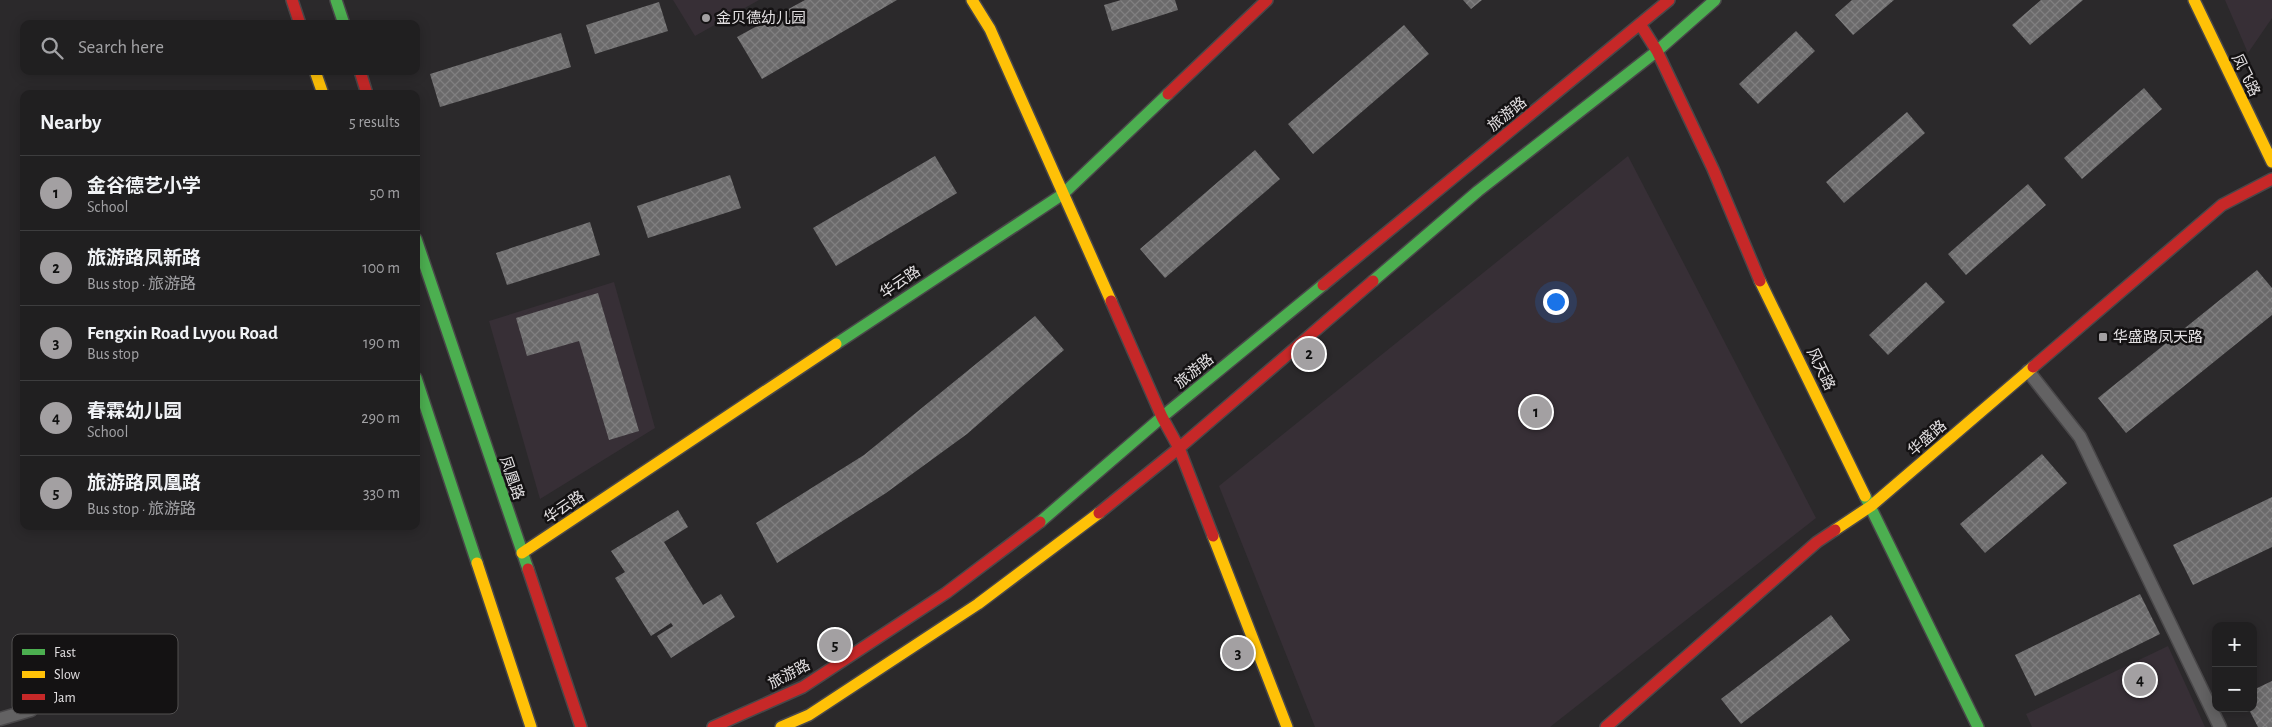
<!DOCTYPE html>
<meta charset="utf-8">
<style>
body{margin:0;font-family:"Alegreya Sans","Noto Sans SC",sans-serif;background:#282729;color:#f1f3f6}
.controls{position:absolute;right:15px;bottom:15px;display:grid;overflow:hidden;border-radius:10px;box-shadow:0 2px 12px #0003}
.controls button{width:45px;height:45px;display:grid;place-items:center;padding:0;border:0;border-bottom:1px solid #3d3d3e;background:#201f20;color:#f1f3f6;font:25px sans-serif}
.you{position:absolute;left:1555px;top:301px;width:18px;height:18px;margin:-12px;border:4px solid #fff;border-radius:50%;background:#1a73e8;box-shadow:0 0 0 8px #1a73e833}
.badge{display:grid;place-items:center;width:32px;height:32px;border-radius:50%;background:#a3a0a2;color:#111;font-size:16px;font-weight:700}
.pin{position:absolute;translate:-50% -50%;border:2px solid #fff;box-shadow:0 1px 5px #0006}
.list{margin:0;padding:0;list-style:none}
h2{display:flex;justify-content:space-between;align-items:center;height:65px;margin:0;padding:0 20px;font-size:21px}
h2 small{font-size:16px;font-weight:400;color:#a2a2a5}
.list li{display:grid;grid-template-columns:32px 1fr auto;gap:15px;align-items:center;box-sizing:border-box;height:75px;padding:0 20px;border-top:1px solid #3d3d3e}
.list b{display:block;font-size:19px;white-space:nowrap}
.list p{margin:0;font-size:16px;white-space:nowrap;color:#a2a2a5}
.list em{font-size:16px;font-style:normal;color:#a2a2a5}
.icon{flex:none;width:28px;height:28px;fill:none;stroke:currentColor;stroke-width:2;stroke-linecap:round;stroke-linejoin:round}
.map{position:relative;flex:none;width:2272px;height:727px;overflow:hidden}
.search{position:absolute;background:#201f20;box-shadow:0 2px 12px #0003;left:20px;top:20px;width:400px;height:55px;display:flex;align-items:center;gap:12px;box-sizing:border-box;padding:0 18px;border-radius:10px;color:#a2a2a5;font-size:19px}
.panel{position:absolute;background:#201f20;box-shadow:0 2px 12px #0003;left:20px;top:90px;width:400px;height:440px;border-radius:10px}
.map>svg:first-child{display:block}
.built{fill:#372f36}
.building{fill:url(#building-cross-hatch)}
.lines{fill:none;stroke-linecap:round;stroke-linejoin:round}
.street-casing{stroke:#494749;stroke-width:15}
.fast-casing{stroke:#494749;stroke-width:14}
.slow-casing{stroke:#494749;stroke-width:14}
.jam-casing{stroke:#494749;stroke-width:14}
.street{stroke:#636263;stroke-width:12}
.fast{stroke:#4caf50;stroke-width:11}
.slow{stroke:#ffc107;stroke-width:11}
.jam{stroke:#c62828;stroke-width:11}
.poi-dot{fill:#a3a0a2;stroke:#141213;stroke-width:2}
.labels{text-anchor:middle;stroke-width:5;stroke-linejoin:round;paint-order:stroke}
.poi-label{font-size:15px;fill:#e3e0e2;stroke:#141213;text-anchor:start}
.street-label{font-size:15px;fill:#e3e0e2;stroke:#141213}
.key{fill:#141213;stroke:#525051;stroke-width:1}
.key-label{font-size:14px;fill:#e3e0e2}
</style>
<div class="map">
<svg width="2272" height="727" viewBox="0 0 2272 727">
<defs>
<pattern id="building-cross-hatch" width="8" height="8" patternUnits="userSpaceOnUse" patternTransform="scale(1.25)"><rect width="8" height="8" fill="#6b6a6b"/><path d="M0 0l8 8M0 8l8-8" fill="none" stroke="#807f80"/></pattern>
</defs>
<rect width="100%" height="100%" fill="#2b292b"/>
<path class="built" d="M673 0H759L695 36Z
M2225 0H2272V18L2248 53Z
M1628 156 1816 518 1550 727H1315L1219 486Z
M614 282 655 428 540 499 489 321Z
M2168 646 2205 727H2032L2026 714Z"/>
<path class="building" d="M805 0H897L762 79 737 37Z
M1121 0H1175L1178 10 1112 31 1104 5Z
M1463 0H1482L1471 9Z
M1852 0H1894L1853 35 1835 15Z
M2041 0H2083L2030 45 2012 25Z
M659 2 668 31 595 54 586 25Z
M1404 25 1429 54 1313 154 1288 124Z
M1796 31 1815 51 1758 104 1739 84Z
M561 33 571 67 440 107 430 74Z
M2144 88 2162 109 2082 179 2064 158Z
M1907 112 1925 133 1844 203 1826 182Z
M1255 150 1280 179 1165 278 1140 249Z
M935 156 957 193 836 266 813 228Z
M730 175 741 208 648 238 637 206Z
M2028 184 2046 205 1966 275 1948 254Z
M590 222 600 255 507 285 496 253Z
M2257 270 2272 288V315L2126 433 2098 398Z
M1926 282 1945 302 1888 355 1869 335Z
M598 293 639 431 609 440 579 341 527 356 516 318Z
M1035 316 1064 350 967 434 886 493 777 563 756 523 864 455Z
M2042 454 2067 483 1985 553 1960 524Z
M2272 497V547L2193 585 2173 545Z
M678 510 688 527 664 542 703 605 721 594 735 617 671 658 657 636 673 626 671 623 651 636 615 578 625 572 611 551Z
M2140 594 2160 634 2035 696 2015 655Z
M1831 615 1850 640 1741 724 1721 699Z
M2272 681V727H2258L2248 708H2253V690Z"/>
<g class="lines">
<defs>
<path id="street" d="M2028 371 2080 437 2220 727
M0 719 31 710"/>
<path id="fast" d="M336 0 344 24
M416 239 528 569
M1373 281 1478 191 1657 51 1715 0
M836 344 1063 194 1168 94
M416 378 477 563
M1865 496 1978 727
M1040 522 1162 417 1323 285"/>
<path id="slow" d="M972 0 990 29 1111 301
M2194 0 2272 162
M315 71 323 94
M1760 281 1865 496
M1835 530 1871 506 2033 367
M1213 536 1287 727
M522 553 836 344
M477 563 531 727
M781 727 809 715 978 604 1099 513"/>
<path id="jam" d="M292 0 300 24
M1640 24 1657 51 1713 169 1760 281
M360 71 367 94
M1168 94 1267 0
M1323 285 1669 0
M1111 301 1162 417 1179 448 1213 536
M2033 367 2222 205 2272 179
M1099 513 1179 448 1373 281
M528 569 581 727
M713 727 803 687 946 593 1040 522
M1606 727 1817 542 1835 530"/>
</defs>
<use href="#street" class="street-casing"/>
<use href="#fast" class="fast-casing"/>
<use href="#slow" class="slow-casing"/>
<use href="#jam" class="jam-casing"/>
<use href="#street" class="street"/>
<use href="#fast" class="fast"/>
<use href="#slow" class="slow"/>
<use href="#jam" class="jam"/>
</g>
<g class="poi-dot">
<circle cx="706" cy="18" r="5"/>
<rect x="2098" y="332" width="10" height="10" rx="2.5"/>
</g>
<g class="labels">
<g class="poi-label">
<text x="716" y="23">金贝德幼儿园</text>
<text x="2113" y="342">华盛路凤天路</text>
</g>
<g class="street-label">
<text transform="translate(2246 75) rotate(64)" y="5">凤飞路</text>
<text transform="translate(1507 114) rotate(-39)" y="5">旅游路</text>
<text transform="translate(900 282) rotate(-34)" y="5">华云路</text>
<text transform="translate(1821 369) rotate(64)" y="5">风天路</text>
<text transform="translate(1194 371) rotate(-39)" y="5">旅游路</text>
<text transform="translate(1927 438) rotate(-41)" y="5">华盛路</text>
<text transform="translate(512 478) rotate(71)" y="5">凤凰路</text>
<text transform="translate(564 507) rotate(-34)" y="5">华云路</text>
<text transform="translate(789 674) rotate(-28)" y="5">旅游路</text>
</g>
</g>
<rect x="12" y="634" width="166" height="80" rx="8" class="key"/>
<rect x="22" y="649" width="23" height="6" fill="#4caf50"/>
<rect x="22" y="671" width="23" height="7" fill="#ffc107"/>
<rect x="22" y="694" width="23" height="6" fill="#c62828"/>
<g class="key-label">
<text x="54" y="657">Fast</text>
<text x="54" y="679">Slow</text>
<text x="54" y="702">Jam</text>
</g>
</svg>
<div class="controls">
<button>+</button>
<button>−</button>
</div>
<div class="you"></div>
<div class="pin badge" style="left:1536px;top:412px">1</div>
<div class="pin badge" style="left:1309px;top:354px">2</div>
<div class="pin badge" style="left:1238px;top:653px">3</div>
<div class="pin badge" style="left:2140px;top:680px">4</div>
<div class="pin badge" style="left:835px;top:645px">5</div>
<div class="search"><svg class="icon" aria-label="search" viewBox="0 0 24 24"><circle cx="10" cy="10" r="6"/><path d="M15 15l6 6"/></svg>Search here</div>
<section class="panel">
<h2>Nearby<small>5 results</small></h2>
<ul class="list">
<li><span class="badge">1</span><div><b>金谷德艺小学</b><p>School</p></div><em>50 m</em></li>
<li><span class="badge">2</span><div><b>旅游路凤新路</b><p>Bus stop · 旅游路</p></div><em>100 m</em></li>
<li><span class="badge">3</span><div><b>Fengxin Road Lvyou Road</b><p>Bus stop</p></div><em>190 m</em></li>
<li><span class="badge">4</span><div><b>春霖幼儿园</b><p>School</p></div><em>290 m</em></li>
<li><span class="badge">5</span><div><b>旅游路凤凰路</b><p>Bus stop · 旅游路</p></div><em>330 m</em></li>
</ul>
</section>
</div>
